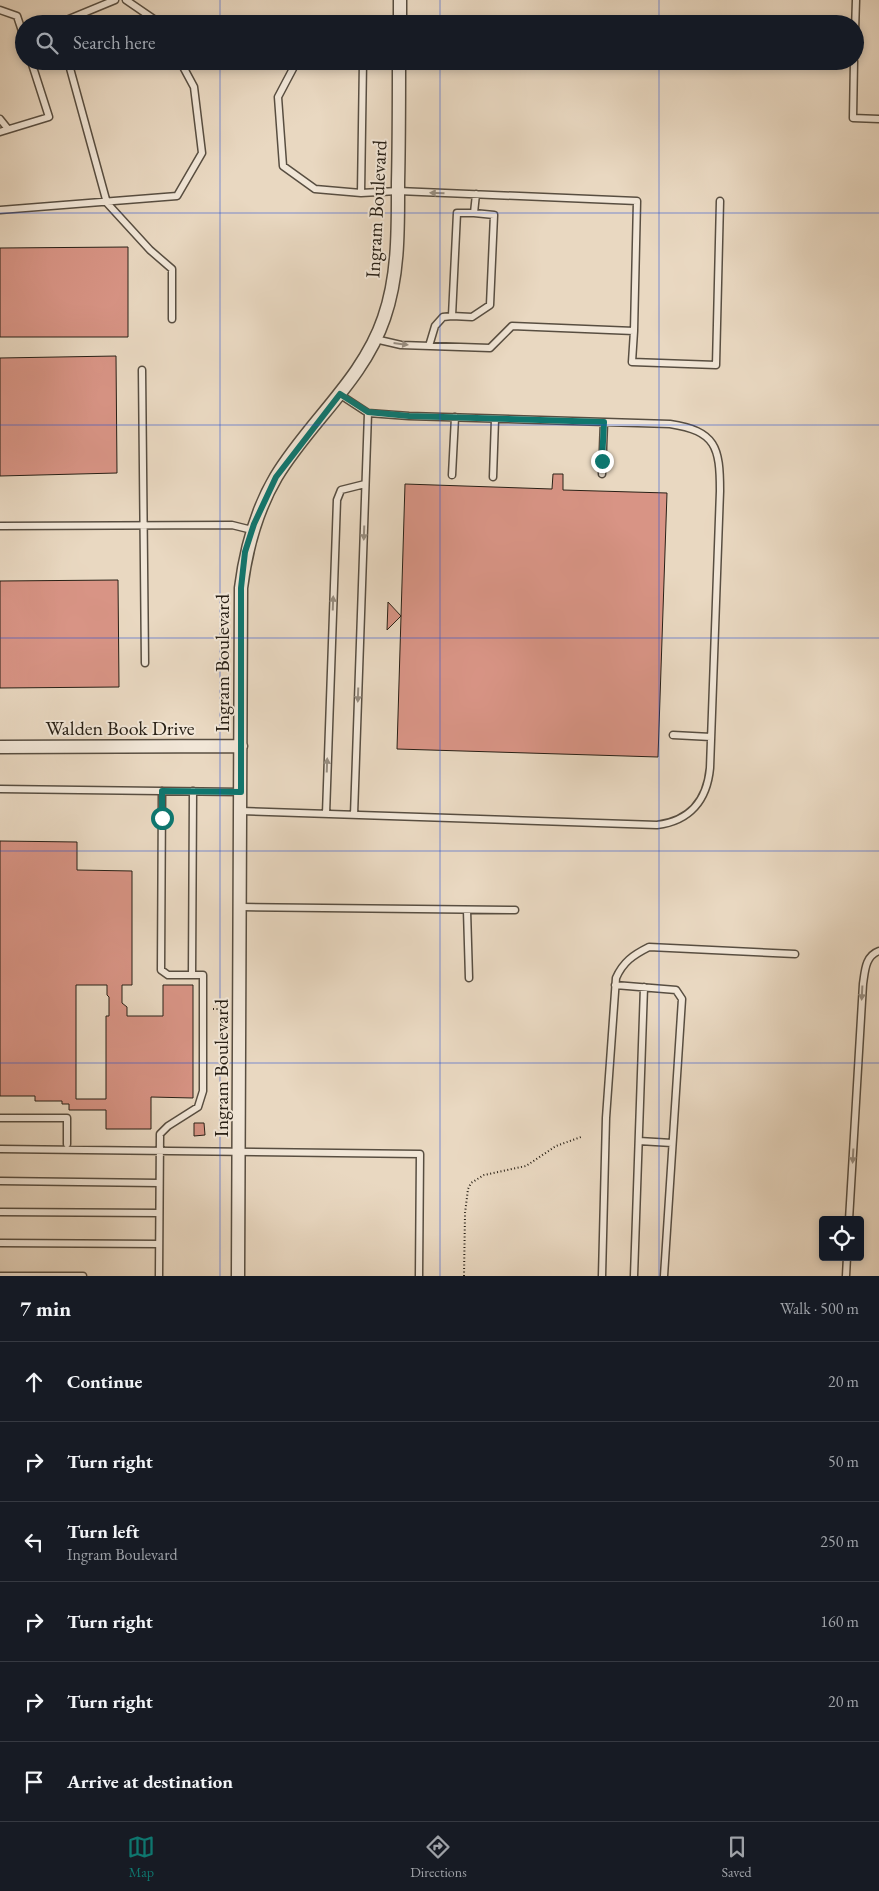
<!DOCTYPE html>
<meta charset="utf-8">
<style>
body{margin:0;font-family:"EB Garamond",serif;background:#242831;color:#f1f3f6}
.controls{position:absolute;right:15px;bottom:15px;display:grid;overflow:hidden;border-radius:5px;box-shadow:0 2px 8px #0003}
.controls button{width:45px;height:45px;display:grid;place-items:center;padding:0;border:0;border-bottom:1px solid #363941;background:#171b24;color:#f1f3f6;font:25px sans-serif}
.stop{position:absolute;width:15px;height:15px;margin:-11px;border:4px solid #0f766e;border-radius:50%;background:#fff}
.stop.end{background:#0f766e;border-color:#fff;box-shadow:0 1px 5px #0008}
.list{margin:0;padding:0;list-style:none}
h2{display:flex;justify-content:space-between;align-items:center;height:65px;margin:0;padding:0 20px;font-size:21px}
h2 small{font-size:16px;font-weight:400;color:#9ea1a6}
.list li{display:grid;grid-template-columns:32px 1fr auto;gap:15px;align-items:center;box-sizing:border-box;height:80px;padding:0 20px;border-top:1px solid #363941}
.list b{display:block;font-size:19px;white-space:nowrap}
.list p{margin:0;font-size:16px;white-space:nowrap;color:#9ea1a6}
.list em{font-size:16px;font-style:normal;color:#9ea1a6}
.icon{flex:none;width:28px;height:28px;fill:none;stroke:currentColor;stroke-width:2;stroke-linecap:round;stroke-linejoin:round}
.map{position:relative;flex:none;width:879px;height:1276px;overflow:hidden}
.search{position:absolute;background:#171b24;box-shadow:0 2px 8px #0003;left:15px;right:15px;top:15px;height:55px;display:flex;align-items:center;gap:12px;box-sizing:border-box;padding:0 18px;border-radius:28px;color:#9ea1a6;font-size:19px}
.sheet{height:545px;background:#171b24}
nav{display:flex;justify-content:space-around;align-items:center;box-sizing:border-box;height:70px;border-top:1px solid #363941;background:#171b24;font-size:14px;color:#9ea1a6}
nav a{display:grid;justify-items:center;gap:2px}
nav .on{color:#0f766e}
.map>svg:first-child{display:block}
.building{fill:#d89485;stroke:#282016;fill-rule:evenodd}
.lines{fill:none;stroke-linecap:round;stroke-linejoin:round}
.service-casing{stroke:#584e41;stroke-width:9}
.minor-casing{stroke:#584e41;stroke-width:15}
.path{stroke:#282016;stroke-width:2;stroke-dasharray:1 2.5;stroke-linecap:butt}
.service{stroke:#f1e6d7;stroke-width:6}
.minor{stroke:#f1e6d7;stroke-width:12}
.oneway{fill:#978d80}
.route{stroke:#0f766e;stroke-width:6}
.grid{fill:none;stroke:#1d4ed8;stroke-width:1;stroke-opacity:0.55}
.labels{text-anchor:middle;stroke-width:4;stroke-linejoin:round;paint-order:stroke}
.street-label{font-size:20px;fill:#282016;stroke:#f1e6d7}
</style>
<div class="map">
<svg width="879" height="1276" viewBox="0 0 879 1276">
<rect width="100%" height="100%" fill="#e9d8c1"/>
<filter id="stains"><feTurbulence type="fractalNoise" baseFrequency=".004" numOctaves="4"/><feColorMatrix values="0 0 0 0 .2 0 0 0 0 .09 0 0 0 0 .02 0 0 0 .5 -.17"/></filter>
<radialGradient id="worn" r=".72"><stop offset=".6" stop-color="#630" stop-opacity="0"/><stop offset="1" stop-color="#630" stop-opacity=".3"/></radialGradient>
<path class="building" d="M128 247V337H0V248Z
M116 356 117 473 0 476V358Z
M553 474H563V490L667 493 658 757 397 749 405 484 552 489Z
M118 580 119 687 0 688V581Z
M388 602 401 616 387 630Z
M0 841 77 842V870L132 871V985H122V1003L127 1007V1016H163V985H193V1098L151 1097V1129H106V1110H69V1104H62V1101H35V1096H0ZM76 985H107V995L109 997V1016H106V1099H76Z
M194 1123H204L205 1135 194 1136Z"/>
<g class="lines">
<defs>
<path id="service" d="M126 0 161 24
M0 10 17 16 24 37
M57 24 115 0
M855 31 856 0
M68 61 107 203 150 250 172 269V319
M297 61 278 97 283 166 315 189 361 193
M363 61 361 193 398 191 637 201 634 331 512 326 490 348 401 345 375 339
M854 61 853 118 879 119
M0 119 8 129
M0 132 49 117 31 61
M0 210 177 196 202 153 194 87 180 61
M474 213H457L452 316 472 317 490 305 494 215 474 213 476 194
M634 331 632 362 716 365 720 201
M429 346 435 326 443 317 452 316
M142 370 145 663
M602 474 604 422
M452 475 455 417
M493 477 495 419
M0 526 232 525 252 530
M673 735 711 737
M0 789 241 792
M241 811 657 825C690 821 707 800 710 768L720 491C720 447 716 431 670 424L409 416 368 413 339 394
M326 814 337 500 341 490 365 484
M354 815 368 413
M241 907 515 910
M467 910 469 978
M192 975 193 791
M615 985 676 990 682 999 664 1276
M0 1118H67V1144
M639 1141 672 1143
M0 1149 420 1154 419 1276
M0 1181 159 1183
M0 1212 159 1213
M849 1220 863 984C865 971 865 956 879 951
M0 1243 159 1244
M0 1276H83
M159 1276 160 1134 168 1126 198 1107 203 1091V975H168L161 970 162 791
M602 1276 606 1118 616 978C623 962 633 955 649 947L795 954
M634 1276 644 987
M846 1276 847 1257"/>
<path id="minor" d="M400 24V0
M0 747 241 746
M238 1276 241 588C246 549 256 511 276 477 309 422 363 380 384 318 399 275 398 228 398 183 399 142 399 102 399 61"/>
</defs>
<use href="#service" class="service-casing"/>
<use href="#minor" class="minor-casing"/>
<path class="path" d="M213 1009H228
M464 1276 465 1213 468 1189 471 1183 484 1175 526 1166 556 1146 581 1137"/>
<use href="#service" class="service"/>
<use href="#minor" class="minor"/>
</g>
<defs><path id="oneway-solid" d="M-6-.8H1V-3.2L6.5 0L1 3.2V.8H-6Z" transform="scale(1.25)"/></defs>
<g class="oneway">
<use href="#oneway-solid" transform="translate(437 193) rotate(-178)"/>
<use href="#oneway-solid" transform="translate(401 344) rotate(7)"/>
<use href="#oneway-solid" transform="translate(364 533) rotate(92)"/>
<use href="#oneway-solid" transform="translate(333 603) rotate(-88)"/>
<use href="#oneway-solid" transform="translate(358 695) rotate(92)"/>
<use href="#oneway-solid" transform="translate(327 765) rotate(-88)"/>
<use href="#oneway-solid" transform="translate(862 993) rotate(93)"/>
<use href="#oneway-solid" transform="translate(853 1156) rotate(93)"/>
</g>
<g class="lines">
<path class="route" d="M162 818V791L241 792V588L245 552 254 524 276 477 340 394 368 412 409 416 604 422 602 461"/>
</g>
<path class="grid" d="M220 0V24M440 0V24M659 0V24M220 61V1276M440 61V1276M659 61V1276M0 213H879M0 425H879M0 638H879M0 851H879M0 1063H879"/>
<g class="labels">
<g class="street-label">
<text transform="translate(376 209) rotate(-87)" y="7">Ingram Boulevard</text>
<text transform="translate(222 663) rotate(-90)" y="7">Ingram Boulevard</text>
<text x="120" y="735">Walden Book Drive</text>
<text transform="translate(221 1068) rotate(-90)" y="7">Ingram Boulevard</text>
</g>
</g>
<rect width="100%" height="100%" filter="url(#stains)"/>
<rect width="100%" height="100%" fill="url(#worn)"/>
</svg>
<div class="controls">
<button><svg class="icon" aria-label="locate" viewBox="0 0 24 24"><circle cx="12" cy="12" r="6"/><path d="M12 2v4M12 18v4M2 12h4M18 12h4"/></svg></button>
</div>
<div class="stop" style="left:162px;top:818px"></div>
<div class="stop end" style="left:602px;top:461px"></div>
<div class="search"><svg class="icon" aria-label="search" viewBox="0 0 24 24"><circle cx="10" cy="10" r="6"/><path d="M15 15l6 6"/></svg>Search here</div>
</div>
<section class="sheet">
<h2>7 min<small>Walk · 500 m</small></h2>
<ul class="list">
<li><svg class="icon" aria-label="ahead" viewBox="0 0 24 24"><path d="M12 20V5M6 11l6-6 6 6"/></svg><div><b>Continue</b></div><em>20 m</em></li>
<li><svg class="icon" aria-label="right" viewBox="0 0 24 24"><path d="M7 20v-9h11M14 6l5 5-5 5"/></svg><div><b>Turn right</b></div><em>50 m</em></li>
<li><svg class="icon" aria-label="left" viewBox="0 0 24 24"><path d="M17 20v-9H6M10 6l-5 5 5 5"/></svg><div><b>Turn left</b><p>Ingram Boulevard</p></div><em>250 m</em></li>
<li><svg class="icon" aria-label="right" viewBox="0 0 24 24"><path d="M7 20v-9h11M14 6l5 5-5 5"/></svg><div><b>Turn right</b></div><em>160 m</em></li>
<li><svg class="icon" aria-label="right" viewBox="0 0 24 24"><path d="M7 20v-9h11M14 6l5 5-5 5"/></svg><div><b>Turn right</b></div><em>20 m</em></li>
<li><svg class="icon" aria-label="arrive" viewBox="0 0 24 24"><path d="M6 21V4h12l-3 4 3 4H6"/></svg><div><b>Arrive at destination</b></div></li>
</ul>
</section>
<nav>
<a class="on"><svg class="icon" aria-label="map" viewBox="0 0 24 24"><path d="M3 6l6-2 6 2 6-2v14l-6 2-6-2-6 2zM9 4v14M15 6v14"/></svg>Map</a>
<a><svg class="icon" aria-label="directions" viewBox="0 0 24 24"><path d="M12 3l9 9-9 9-9-9zM9 14v-3h6M13 9l2 2-2 2"/></svg>Directions</a>
<a><svg class="icon" aria-label="saved" viewBox="0 0 24 24"><path d="M7 4h10v16l-5-4-5 4z"/></svg>Saved</a>
</nav>
